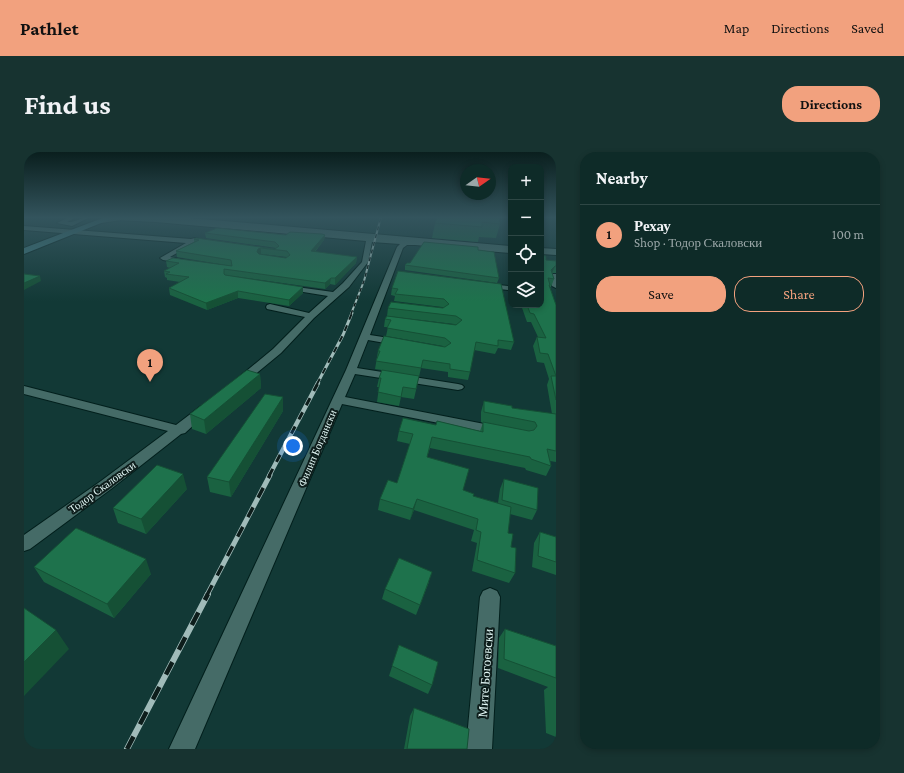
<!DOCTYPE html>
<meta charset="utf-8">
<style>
body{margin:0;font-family:"Crimson Pro",serif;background:#173330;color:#f1f3f6}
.controls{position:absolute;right:12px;top:12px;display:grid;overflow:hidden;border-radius:8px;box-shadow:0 2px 6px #0003}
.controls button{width:36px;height:36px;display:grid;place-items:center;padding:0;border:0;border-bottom:1px solid #2e4745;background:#0e2b28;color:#f1f3f6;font:20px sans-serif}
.compass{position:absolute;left:436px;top:12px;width:36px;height:36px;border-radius:50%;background:#0e2b28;box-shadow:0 2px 6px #0003;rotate:76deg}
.you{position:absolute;left:269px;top:294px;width:14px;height:14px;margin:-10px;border:3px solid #fff;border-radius:50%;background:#1a73e8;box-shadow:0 0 0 6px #1a73e833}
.badge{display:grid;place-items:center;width:26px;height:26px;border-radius:50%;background:#f2a17e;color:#111;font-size:13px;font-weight:700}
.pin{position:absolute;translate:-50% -33px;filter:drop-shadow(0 1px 2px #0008)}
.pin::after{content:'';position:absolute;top:21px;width:14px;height:12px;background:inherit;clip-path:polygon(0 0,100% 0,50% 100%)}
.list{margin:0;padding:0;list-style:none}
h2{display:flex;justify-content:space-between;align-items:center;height:52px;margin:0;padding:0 16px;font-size:17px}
h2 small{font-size:13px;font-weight:400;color:#9ba7a8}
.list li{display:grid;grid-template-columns:26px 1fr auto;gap:12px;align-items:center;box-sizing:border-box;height:60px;padding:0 16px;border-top:1px solid #2e4745}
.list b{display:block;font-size:15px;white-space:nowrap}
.list p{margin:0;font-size:13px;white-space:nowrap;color:#9ba7a8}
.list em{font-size:13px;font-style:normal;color:#9ba7a8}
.actions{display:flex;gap:8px;padding:12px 16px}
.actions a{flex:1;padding:9px 0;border:1px solid #f2a17e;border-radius:16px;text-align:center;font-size:14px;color:#f2a17e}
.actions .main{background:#f2a17e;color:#111}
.icon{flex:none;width:22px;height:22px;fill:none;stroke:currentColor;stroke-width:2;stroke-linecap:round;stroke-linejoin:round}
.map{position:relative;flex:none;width:532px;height:597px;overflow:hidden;border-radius:16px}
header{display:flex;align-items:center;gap:24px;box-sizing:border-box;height:56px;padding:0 20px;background:#f2a17e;color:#111}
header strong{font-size:19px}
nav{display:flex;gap:22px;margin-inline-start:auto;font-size:14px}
.intro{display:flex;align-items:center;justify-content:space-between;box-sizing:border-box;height:96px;padding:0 24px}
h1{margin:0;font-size:28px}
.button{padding:10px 18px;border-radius:16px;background:#f2a17e;color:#111;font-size:14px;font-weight:700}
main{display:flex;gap:24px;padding:0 24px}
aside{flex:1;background:#0e2b28;border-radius:16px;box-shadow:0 2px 6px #0003}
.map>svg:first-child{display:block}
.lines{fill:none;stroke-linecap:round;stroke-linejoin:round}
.minor-casing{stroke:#021f1c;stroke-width:2}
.tertiary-casing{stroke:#021f1c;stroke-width:2}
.secondary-casing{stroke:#021f1c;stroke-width:2}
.minor{fill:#456b67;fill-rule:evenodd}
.tertiary{fill:#456b67;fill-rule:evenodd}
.secondary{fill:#3f797e;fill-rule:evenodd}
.rail-far4-casing{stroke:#a0bbb9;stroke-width:2}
.rail-far3-casing{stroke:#a0bbb9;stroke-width:3}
.rail-far2-casing{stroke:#a0bbb9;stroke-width:4.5}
.rail-far1-casing{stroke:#a0bbb9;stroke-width:5}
.rail-casing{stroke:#a0bbb9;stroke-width:6}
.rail-far4{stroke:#0d1d1b;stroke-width:1.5;stroke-dasharray:4;stroke-linecap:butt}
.rail-far3{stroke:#0d1d1b;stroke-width:2;stroke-dasharray:6;stroke-linecap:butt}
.rail-far2{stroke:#0d1d1b;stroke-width:3;stroke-dasharray:8;stroke-linecap:butt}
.rail-far1{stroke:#0d1d1b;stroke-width:3.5;stroke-dasharray:11;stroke-linecap:butt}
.rail{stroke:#0d1d1b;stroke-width:4.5;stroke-dasharray:14;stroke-linecap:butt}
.wall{fill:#1a6241;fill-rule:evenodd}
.shaded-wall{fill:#155035}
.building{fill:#1e724c;stroke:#155035;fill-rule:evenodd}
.labels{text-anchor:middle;stroke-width:4;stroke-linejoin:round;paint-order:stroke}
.street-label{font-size:11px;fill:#e4f9f7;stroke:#0d1d1b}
.near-street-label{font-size:13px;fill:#e4f9f7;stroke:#0d1d1b}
</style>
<header>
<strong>Pathlet</strong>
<nav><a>Map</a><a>Directions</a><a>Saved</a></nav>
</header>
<div class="intro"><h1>Find us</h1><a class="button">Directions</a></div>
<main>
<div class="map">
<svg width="532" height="597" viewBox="0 0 532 597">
<rect width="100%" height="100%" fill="#123936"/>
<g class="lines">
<defs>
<path id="minor" d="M45 65H53L43 70C51 71 57 65 66 65L48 74 33 71Z
M95 65 132 66 487 97V101L391 93H383L379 96 346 183 378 188 383 191 378 194 344 188 333 216 434 232 438 233 440 235 438 237 434 238 331 222 321 245 476 275 481 276 483 279 481 282 476 283 318 252 171 597H145L322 218 373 95 376 92 348 90 344 110 325 135 290 166 257 201 217 234H209L207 232 209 230 249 197 281 165 243 157 242 155 243 153 246 152 285 161 304 144 261 137 257 135 258 133 309 140 319 131 338 110 342 89 132 70 93 68 92 67Z
M0 74 167 87 171 86 192 91 189 93 170 91 146 105 166 109V111L164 112 139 108 136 106 162 91 0 78Z
M529 122H532V136L528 134 525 126Z
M456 131 484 134H487V137L484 138 459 135 455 133Z
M0 234 152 273 177 254H185L187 257 161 281 157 282 87 337 6 397 0 399V383L77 329 144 279 0 242Z
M466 436 473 439 476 445 468 597H442L456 445 459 439Z"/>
<path id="tertiary" d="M90 65H107L104 67 77 71 74 69 77 67Z
M126 65H154L487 94V98L129 67Z
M517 96 532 97V103L517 102Z"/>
<path id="secondary" d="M81 65H92L0 102V96Z"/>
</defs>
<use href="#minor" class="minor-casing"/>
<use href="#tertiary" class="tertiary-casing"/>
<use href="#secondary" class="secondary-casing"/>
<use href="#minor" class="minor"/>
<use href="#tertiary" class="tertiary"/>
<use href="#secondary" class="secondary"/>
<defs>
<path id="rail-far4" d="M327 162 340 129 357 65"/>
<path id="rail-far3" d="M293 232 319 183 328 161"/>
<path id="rail-far2" d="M245 324 294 231"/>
<path id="rail-far1" d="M183 443 246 323"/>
<path id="rail" d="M103 597 184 442"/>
</defs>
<use href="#rail-far4" class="rail-far4-casing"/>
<use href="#rail-far3" class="rail-far3-casing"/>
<use href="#rail-far2" class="rail-far2-casing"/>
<use href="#rail-far1" class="rail-far1-casing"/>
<use href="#rail" class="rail-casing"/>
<use href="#rail-far4" class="rail-far4"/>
<use href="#rail-far3" class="rail-far3"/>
<use href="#rail-far2" class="rail-far2"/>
<use href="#rail-far1" class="rail-far1"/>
<use href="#rail" class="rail"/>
</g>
<path class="wall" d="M413 65 476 72 472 86 455 85 454 90 408 86 411 71Z
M181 81 262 83H301L300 88 291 100 333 105 332 111 311 133 306 132 301 137 201 123 279 135V141L265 154 214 146 183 158 146 143 145 136 156 130 143 128V126L141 125 140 119 146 116 143 115 142 109 207 114 153 105 152 99 170 90V87L251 97 252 96 182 86ZM236 102H237L263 105 262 106Z
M454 98 475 126 473 131 381 118V113L386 111Z
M522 108 532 109V121H528L530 127 527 135H526L532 153V310L526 309 527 314 522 324 502 318 501 316 406 296 403 305 439 338 449 344 474 351 476 337 480 327 513 358 508 368 486 362 484 381 491 421 485 431 448 419 453 391 447 389 450 378 390 358 386 368 354 358 356 347 373 331 386 292 373 289 375 279 412 273 413 269 456 279 459 271 457 270V260L460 249 488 256 528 262 523 233 525 227 520 211 513 210 509 194 513 185H514L507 170H503L497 153H517Z
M374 119 490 190 487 198 474 196 471 202 450 198 446 220 444 228 424 225V220L397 216 390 247 377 245 375 254 353 250 355 235H353L355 226 358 218 351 217 354 199 420 194H419L362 184 364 175H360L361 167 432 173 430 172 363 164 364 156H420L418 155 370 149 371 144 367 143 368 136Z
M236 222 237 236 182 282 168 277 166 262Z
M259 245V259L207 345 186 340 183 325Z
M163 337 122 382 94 371 89 356Z
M516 380 532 385V423L508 415 510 391Z
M10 415 127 422 90 466 20 430Z
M405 430 392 463 358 447 361 437Z
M481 477 532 494V585L522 581 520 538 524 535 474 516 475 486Z
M375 493 408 533 404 542 365 524Z
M390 556 443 597H380L386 564Z"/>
<path class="shaded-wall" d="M301 83 300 88 286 105 287 99Z
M237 96V102L234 103 233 100 234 97Z
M333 105 332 111 311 133V126Z
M531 114 528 121 527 118Z
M16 124 17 129 0 138V131Z
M307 126 306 132 301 137V131Z
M279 135V141L265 154V148Z
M214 139V146L183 158 182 151Z
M236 222 237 236 182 282 180 268Z
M259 245V259L207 345 205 330Z
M159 322 163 337 122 382 117 367Z
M393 347 390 358 386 368 389 357Z
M122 407 127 422 90 466 83 452Z
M32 478 45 497 0 544V510Z"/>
<path class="building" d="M413 65H475L476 72 458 70V75L411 71Z
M193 76 262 83 266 80 298 82 301 83 287 99 333 105 311 126H307L301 131 200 117V122L201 123 279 135 265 148 214 139 182 151 145 136 165 125 142 122 146 120 140 119 155 111 142 109 149 106 208 114 207 108 152 99 175 88 170 87 172 86 251 97 255 94 251 90 181 81ZM237 96 263 99 266 103 262 106 235 102 233 100 234 97Z
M400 90 454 95V98L470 100 475 126 381 113 383 111H386Z
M517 103 522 104V108L532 109V114H531L527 118 530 127 524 126 526 133H525L532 153V224L524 202 516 201 513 185 522 186 510 162 506 161 503 153H517Z
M374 119 477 132 490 190 474 188V194L452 190 446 220 426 217V212L399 208 397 216 352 209 356 199H354L360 184 421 195 427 191 421 186 363 176 367 168 361 167 363 164 432 173 438 168 432 164 364 156 367 150 419 156 425 152 420 147 371 142 374 137 368 136Z
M0 122 16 124 0 131Z
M223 218 236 222 180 268 166 262Z
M358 218 395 224 392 237 379 235 377 245 354 240 357 226H355Z
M527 224H532V248Z
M241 242 259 245 205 330 183 325Z
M460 249 488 254V256L532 262V299L523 297 527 314 507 307 506 305 408 285 403 305 445 317 439 338 450 342 449 344 487 355 484 381 489 382 487 395 492 396 491 421 453 408 457 380 452 378 454 367 393 347 389 357 356 347 364 328 373 331 389 282 375 279 379 266 412 273 413 269 459 280V270L505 279 510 278 513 274 511 270 460 260Z
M133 313 159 322 117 367 89 356Z
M480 327 514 336 513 358 478 348Z
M52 376 122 407 83 452 10 415Z
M516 380 532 385V410L514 404Z
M375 406 408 420 396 453 361 437Z
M0 456 32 478 0 510Z
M481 477 532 494V526L480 507Z
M375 493 414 510 408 533 368 514Z
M390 556 445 577 443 597H383Z"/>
<linearGradient id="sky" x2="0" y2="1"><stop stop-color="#0a1f1e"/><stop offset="0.44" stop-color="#33545d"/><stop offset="1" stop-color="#33545d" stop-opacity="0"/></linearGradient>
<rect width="532" height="149" fill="url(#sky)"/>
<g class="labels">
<g class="street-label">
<text transform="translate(293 296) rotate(-67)" y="4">Филип Богдански</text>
<text transform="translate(78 335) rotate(-36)" y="4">Тодор Скаловски</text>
</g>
<g class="near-street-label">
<text transform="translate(461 521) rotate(-86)" y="5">Мите Богоевски</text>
</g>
</g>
</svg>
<div class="controls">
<button>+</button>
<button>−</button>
<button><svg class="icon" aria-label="locate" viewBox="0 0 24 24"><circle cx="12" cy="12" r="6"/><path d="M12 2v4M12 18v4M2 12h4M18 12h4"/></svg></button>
<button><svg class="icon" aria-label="layers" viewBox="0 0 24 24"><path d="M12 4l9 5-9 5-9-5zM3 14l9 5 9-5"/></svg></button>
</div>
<svg class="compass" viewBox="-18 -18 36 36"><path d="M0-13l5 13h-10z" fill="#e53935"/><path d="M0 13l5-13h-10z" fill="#9ba7a8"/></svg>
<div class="you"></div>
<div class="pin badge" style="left:126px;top:230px">1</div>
</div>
<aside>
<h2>Nearby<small></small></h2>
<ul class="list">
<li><span class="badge">1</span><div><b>Рехау</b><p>Shop · Тодор Скаловски</p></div><em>100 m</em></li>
</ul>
<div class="actions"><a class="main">Save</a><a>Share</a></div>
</aside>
</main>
